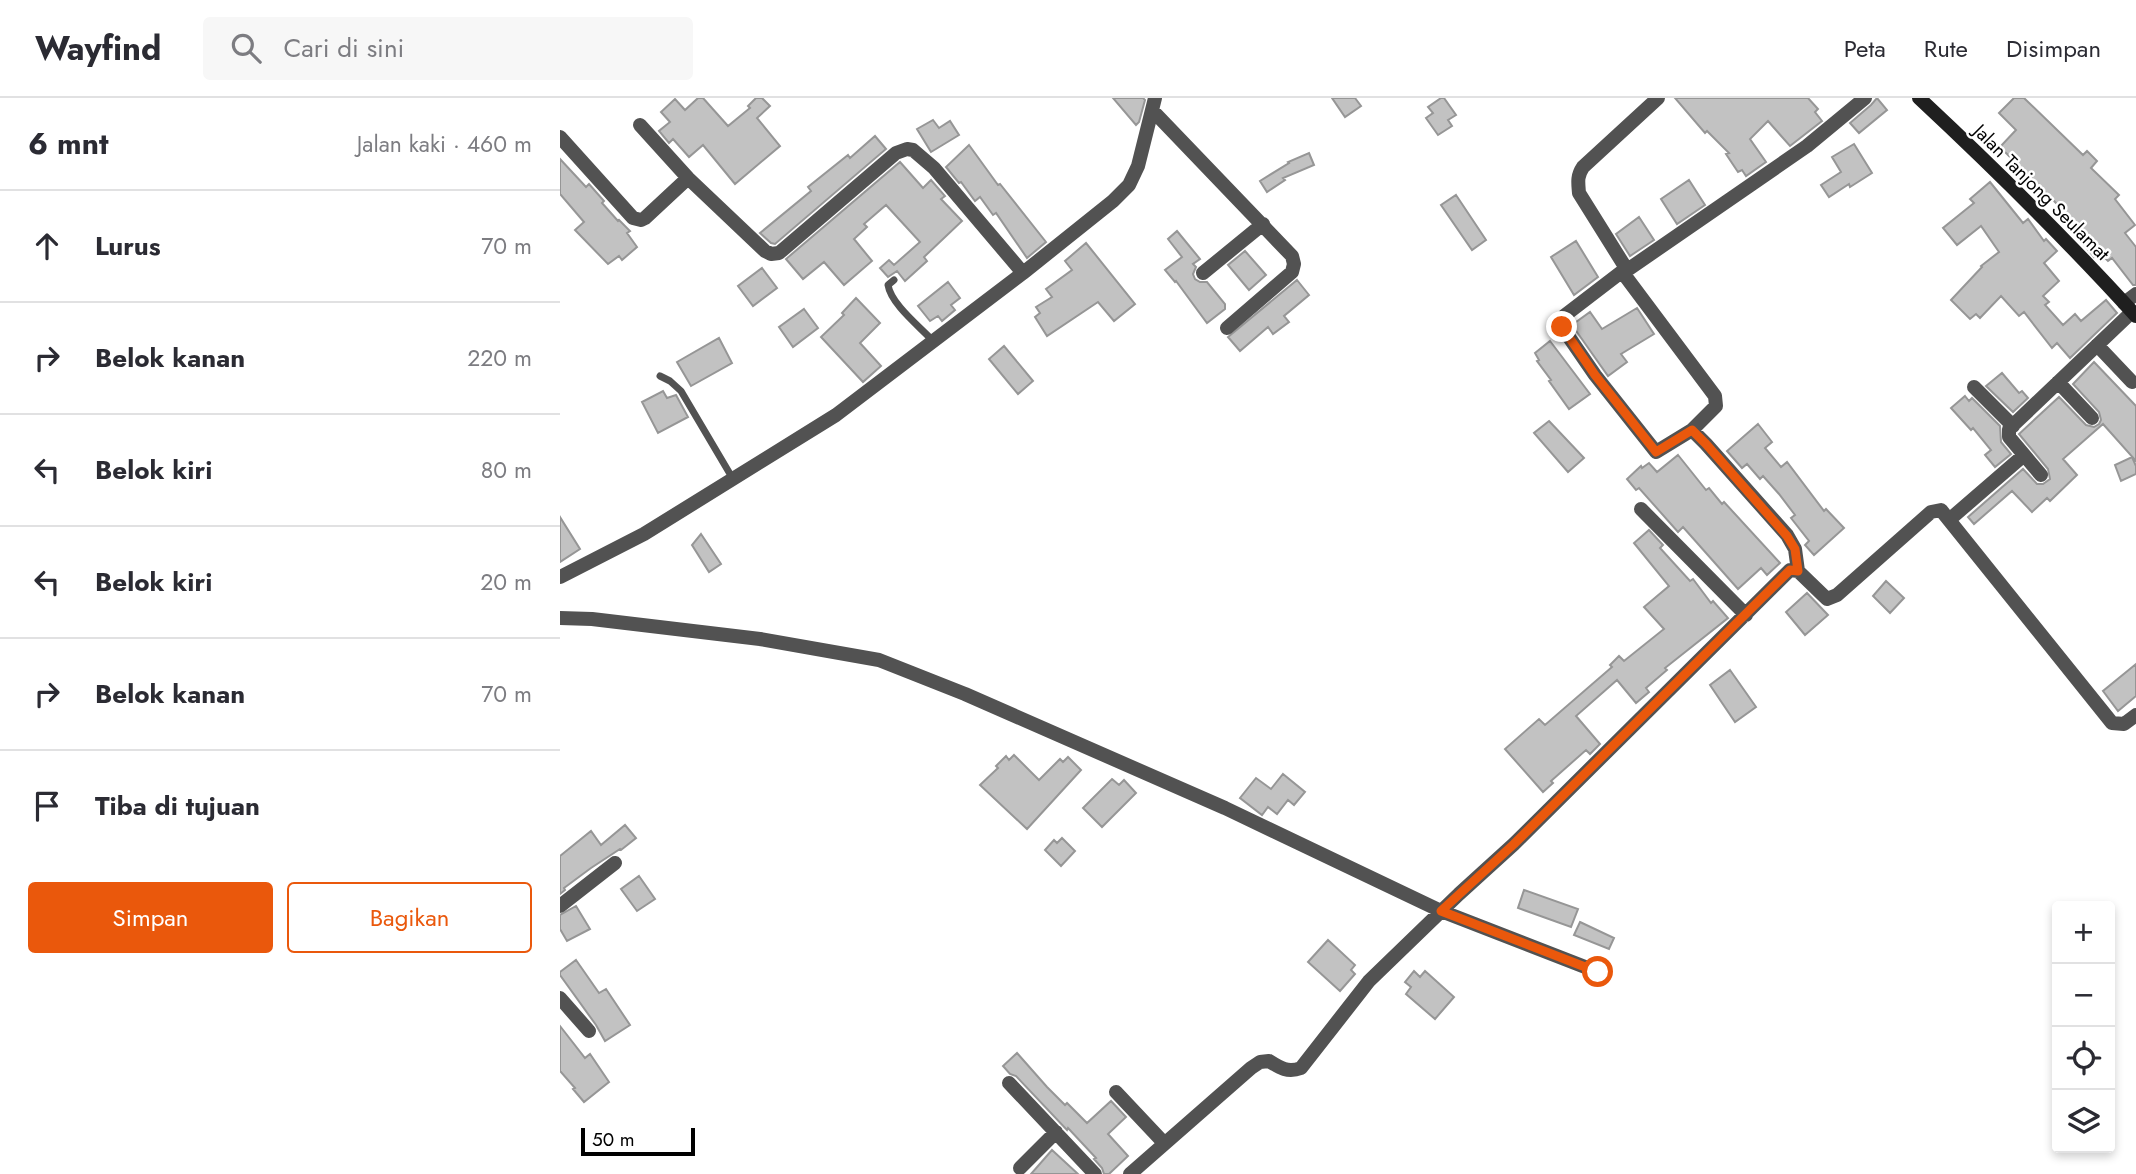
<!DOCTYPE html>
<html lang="id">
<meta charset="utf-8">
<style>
body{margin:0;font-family:Jost,sans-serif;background:#f7f7f7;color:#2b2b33}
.controls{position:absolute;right:21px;bottom:21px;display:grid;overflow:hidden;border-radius:7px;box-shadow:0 4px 10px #0003}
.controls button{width:63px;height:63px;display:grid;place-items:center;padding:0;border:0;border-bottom:2px solid #e1e1e2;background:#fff;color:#2b2b33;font:35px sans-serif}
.scale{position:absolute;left:21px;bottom:18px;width:114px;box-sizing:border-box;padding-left:7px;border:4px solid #000;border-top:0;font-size:19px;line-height:24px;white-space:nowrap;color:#000;-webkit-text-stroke:5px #fff;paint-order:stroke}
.stop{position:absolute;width:21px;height:21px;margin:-16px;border:5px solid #ea580c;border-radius:50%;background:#fff}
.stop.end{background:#ea580c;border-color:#fff;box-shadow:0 2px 7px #0008}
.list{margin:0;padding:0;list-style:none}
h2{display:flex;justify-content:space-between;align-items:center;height:91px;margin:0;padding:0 28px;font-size:30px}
h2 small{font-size:23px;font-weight:400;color:#7c7c81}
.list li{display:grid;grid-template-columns:46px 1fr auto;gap:21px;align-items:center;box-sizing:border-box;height:112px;padding:0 28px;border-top:2px solid #e1e1e2}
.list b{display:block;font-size:26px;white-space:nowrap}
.list em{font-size:23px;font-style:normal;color:#7c7c81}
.actions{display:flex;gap:14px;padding:21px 28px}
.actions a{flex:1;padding:16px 0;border:2px solid #ea580c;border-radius:7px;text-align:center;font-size:24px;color:#ea580c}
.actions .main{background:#ea580c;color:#fff}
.icon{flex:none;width:38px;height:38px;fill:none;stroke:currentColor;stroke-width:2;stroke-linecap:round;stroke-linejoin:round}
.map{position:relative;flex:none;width:1576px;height:1076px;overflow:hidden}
header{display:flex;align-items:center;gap:42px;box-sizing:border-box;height:98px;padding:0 35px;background:#fff;border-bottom:2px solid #e1e1e2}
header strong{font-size:33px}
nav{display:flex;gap:38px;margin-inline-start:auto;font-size:24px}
.search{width:490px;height:63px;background:#f7f7f7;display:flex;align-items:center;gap:18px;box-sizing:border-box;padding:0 24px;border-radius:7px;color:#7c7c81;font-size:26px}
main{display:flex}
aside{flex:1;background:#fff}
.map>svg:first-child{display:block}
.building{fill:#c2c2c2;stroke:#969696;stroke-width:2}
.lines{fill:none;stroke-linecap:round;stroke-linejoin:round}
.lane{stroke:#525252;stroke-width:7}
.street{stroke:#525252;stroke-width:14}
.secondary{stroke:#1f1f1f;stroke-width:14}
.route{stroke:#ea580c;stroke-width:9}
.labels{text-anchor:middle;stroke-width:5;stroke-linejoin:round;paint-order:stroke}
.street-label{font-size:19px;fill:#000;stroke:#fff}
</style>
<header>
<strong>Wayfind</strong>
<div class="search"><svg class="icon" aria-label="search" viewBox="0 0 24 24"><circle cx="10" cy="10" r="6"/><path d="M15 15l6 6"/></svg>Cari di sini</div>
<nav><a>Peta</a><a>Rute</a><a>Disimpan</a></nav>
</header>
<main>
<aside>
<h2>6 mnt<small>Jalan kaki · 460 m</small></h2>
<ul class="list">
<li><svg class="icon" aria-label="ahead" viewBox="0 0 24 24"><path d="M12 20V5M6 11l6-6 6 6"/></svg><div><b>Lurus</b></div><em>70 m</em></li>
<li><svg class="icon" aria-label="right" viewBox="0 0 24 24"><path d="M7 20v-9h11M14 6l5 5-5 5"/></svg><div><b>Belok kanan</b></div><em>220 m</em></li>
<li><svg class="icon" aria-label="left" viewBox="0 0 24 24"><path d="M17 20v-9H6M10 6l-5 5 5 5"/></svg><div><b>Belok kiri</b></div><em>80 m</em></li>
<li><svg class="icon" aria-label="left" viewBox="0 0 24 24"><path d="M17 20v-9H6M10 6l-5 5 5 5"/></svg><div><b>Belok kiri</b></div><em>20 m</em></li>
<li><svg class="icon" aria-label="right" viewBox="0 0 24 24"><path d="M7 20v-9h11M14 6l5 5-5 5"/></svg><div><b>Belok kanan</b></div><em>70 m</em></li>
<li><svg class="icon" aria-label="arrive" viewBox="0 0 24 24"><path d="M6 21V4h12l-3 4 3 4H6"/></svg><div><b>Tiba di tujuan</b></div></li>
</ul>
<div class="actions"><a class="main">Simpan</a><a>Bagikan</a></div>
</aside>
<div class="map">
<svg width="1576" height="1076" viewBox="0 0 1576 1076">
<rect width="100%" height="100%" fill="#fff"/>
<path class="building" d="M138 0H143L168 28 190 10 188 8 196 0H202L210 8 197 20 220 48 175 86 143 47 129 59 113 41 109 45 99 33 110 24 101 14 115 1 125 12Z
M553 0H583L585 2 579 24 576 27Z
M772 0H795L801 8 785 19Z
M881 0H884L896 17 888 22 892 28 878 37 866 20 873 15 868 9Z
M1115 0H1248L1258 11 1255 14 1262 23 1230 48 1208 23 1190 41 1206 64 1186 78 1182 72 1178 74 1166 56 1169 55 1147 33 1145 35Z
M1317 0 1327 12 1299 35 1290 25 1311 7Z
M1454 0H1464L1523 57 1527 53 1537 63 1531 70 1559 97 1555 101 1575 127 1565 135 1576 149V187H1573L1552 160 1548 163 1545 160 1542 163 1537 156 1534 159 1524 147 1527 144 1523 139 1527 136 1440 49 1456 32 1439 15Z
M373 22 379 30 390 23 399 37 371 54 357 31Z
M315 38 326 51 215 146 211 145 200 135 251 93 248 89 288 57 290 60Z
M1294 46 1312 75 1290 89 1289 86 1269 99 1261 87 1281 74 1272 59Z
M409 47 438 87 440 86 486 144 467 160 436 115 433 117 420 99 415 103 401 84 399 85 386 69Z
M749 55 754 67 723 80 725 82 707 94 700 83 729 65 728 64Z
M0 61 26 89 29 86 44 103 42 105 58 123 59 122 70 133 67 135 77 149 62 162 59 158 48 166 15 132 24 124 0 96Z
M340 64 363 90 371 82 385 98 381 101 402 123 364 159 367 163 345 183 337 173 328 179 320 170 329 162 334 167 360 144 326 107 304 126 307 129 294 141 312 163 284 187 264 164 243 181 226 161Z
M1129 82 1145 107 1117 126 1101 101Z
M1430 84 1463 125 1468 121 1484 143 1486 141 1497 153 1484 165 1499 183 1483 198 1489 204 1485 207 1503 227 1515 216 1521 223 1546 202 1557 215 1510 260 1497 245 1492 250 1464 214 1459 218 1441 198 1420 220 1416 216 1410 221 1391 202 1422 169 1421 168 1439 154 1421 128 1397 147 1383 130 1414 105 1410 101Z
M896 97 926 142 912 152 881 107Z
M1079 119 1094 142 1070 158 1056 136Z
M617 133 640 161 633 166 636 169 633 176 635 181 640 184H647L665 206V211L647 225 616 183 615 184 605 172 622 159 608 141Z
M1016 143 1038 179 1014 197 991 159Z
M526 145 575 206 554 223 538 204 487 238 475 219 480 215 476 209 492 199 486 191 512 172 505 163Z
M685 153 706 177 689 192 668 167Z
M202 170 217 190 193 208 178 188Z
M737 182 749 197 724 218 729 224 713 236 708 229 680 253 668 239Z
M388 184 400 200 391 207 395 212 382 223 378 218 370 223 358 208Z
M296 200 320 225 300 245 321 268 303 284 261 239 284 217 282 215Z
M1077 210 1094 236 1061 256 1067 264 1048 278 1012 227 1030 214 1042 231Z
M244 211 258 230 233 249 219 229Z
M159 240 172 265 131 288 117 264Z
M990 243 1030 296 1009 311 989 283 991 282 977 263 979 262 975 255Z
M444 248 473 283 458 296 429 261Z
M1534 264 1576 308V363L1543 326 1503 361 1517 377 1490 403 1487 400 1472 414 1452 393 1414 426 1408 419 1463 371 1477 386H1483L1490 381 1488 371 1459 336 1499 299 1526 327 1534 329 1539 326 1541 322 1539 314 1513 286Z
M1442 275 1459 295 1462 293 1468 300 1453 314 1426 288Z
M103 293 107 300 116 297 128 319 98 335 82 304Z
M1405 298 1409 303 1412 300 1440 328 1441 344 1451 356 1435 369 1425 357 1431 352 1413 330 1411 332 1391 310Z
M989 323 1024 360 1008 374 974 335Z
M1198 326 1212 344 1205 350 1221 369 1227 364 1264 413 1266 411 1284 430 1254 457 1245 447 1249 443 1231 420 1235 417 1219 396 1203 378 1200 381 1187 366 1182 370 1167 353Z
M1118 357 1146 392 1149 390 1162 406 1164 404 1220 465 1207 477 1201 470 1178 491 1123 429 1118 434 1079 390 1076 392 1067 381 1081 368 1082 370 1089 365 1097 374Z
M1572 359 1576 368V376L1561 383 1555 367Z
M0 419 20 451 0 464Z
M1089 432 1103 447 1100 450 1130 483 1133 481 1151 505 1153 503 1168 520 1105 570 1107 572 1086 590 1089 594 1076 605 1057 582 1016 618 1040 646 1030 656 1026 652 991 683 993 685 983 694 945 651 979 621 985 627 1052 569 1050 567 1059 558 1064 563 1104 531 1084 509 1109 488 1074 445Z
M141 436 161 466 149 474 132 447Z
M1326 483 1344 500 1330 515 1313 498Z
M1247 495 1268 517 1245 537 1226 514Z
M1576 566V598L1558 613 1543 593Z
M1170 572 1196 609 1175 624 1150 587Z
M454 657 479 682 500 661 503 664 508 659 521 672 467 731 420 687 438 670 436 668 446 658 449 662Z
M723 676 745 694 734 707 728 702 717 716 708 709 702 717 680 700 696 680 711 691Z
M552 681 559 687 564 682 576 695 542 729 523 710Z
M65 727 76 740 61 752 60 751 31 770 4 790 5 792 0 796V758L31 733 41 747Z
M502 740 515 753 501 768 485 752 494 742 497 745Z
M79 778 95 801 77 813 61 791Z
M964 792 1018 811 1011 829 958 810Z
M16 808 30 831 7 843 0 831V817Z
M1020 824 1054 840 1049 851 1014 837Z
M768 842 795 867 791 872 795 876 780 893 748 864Z
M16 862 39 895 46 891 70 927 45 943 36 927 0 877V874Z
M854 873 860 879 865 873 894 899 875 921 846 896 851 889 845 884Z
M0 928 25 960 30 956 49 984 24 1004 13 991 15 990 0 973Z
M457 955 487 989 505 1007 507 1005 527 1025 551 1003 566 1019 548 1036 568 1058 549 1076H544L542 1070 534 1061 536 1060 508 1030 507 1032 456 978 450 976 443 968Z
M492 1052 518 1076H471Z"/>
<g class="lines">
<path class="lane" d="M334 182 328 187C331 206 359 228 373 243
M100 278 110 283 121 293 173 381"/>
<path class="street" d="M1098 0 1023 69C1017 78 1018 84 1019 95L1064 167V172L1004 218 1001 223 1002 229 1035 277 1096 354 1132 332 1146 346 1227 437 1235 451 1238 473
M592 12 732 158 734 166 732 174 667 230
M80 27 128 80
M0 39 73 120 81 122 85 120 128 80 205 153 211 156 219 155 336 55 347 51 353 52 374 70 463 175
M643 175 703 126
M1564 205 1576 196
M1537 247 1572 284
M1498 284 1532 320
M1414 289 1453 328
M1132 332 1156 308 1155 298 1063 175 1247 48 1305 0
M1481 377 1449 339V331L1572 214
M1081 411 1186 517
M1389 422 1463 358
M0 479 84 436 276 317 463 175 553 103 569 87 578 68 595 0
M0 520 32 521 200 541 319 562 405 596 665 710 881 813 1038 874
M0 808 55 765
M0 900 29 933
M449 985 535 1076
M556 994 604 1045
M460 1070 496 1034
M570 1076 691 970 700 964 709 963C720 970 728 975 741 970L809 883 899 796 954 746 1230 472 1238 473 1267 501 1277 497 1371 414 1381 412 1552 625 1564 626 1576 617"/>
<path class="secondary" d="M1359 0C1434 70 1507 142 1576 218"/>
</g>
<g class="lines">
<path class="route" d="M1002 229 1035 277 1096 354 1132 332 1146 346 1227 438 1235 451 1238 473 1230 472 954 746 881 813 1038 874"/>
</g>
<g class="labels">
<g class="street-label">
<text transform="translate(1482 94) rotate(45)" y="7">Jalan Tanjong Seulamat</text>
</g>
</g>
</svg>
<div class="controls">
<button>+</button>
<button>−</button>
<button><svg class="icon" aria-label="locate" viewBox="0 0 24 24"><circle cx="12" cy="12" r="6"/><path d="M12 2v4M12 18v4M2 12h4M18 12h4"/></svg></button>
<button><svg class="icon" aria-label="layers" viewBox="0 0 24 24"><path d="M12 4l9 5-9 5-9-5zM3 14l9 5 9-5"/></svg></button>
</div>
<div class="scale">50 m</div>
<div class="stop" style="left:1038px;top:874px"></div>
<div class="stop end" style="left:1002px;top:229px"></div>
</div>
</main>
